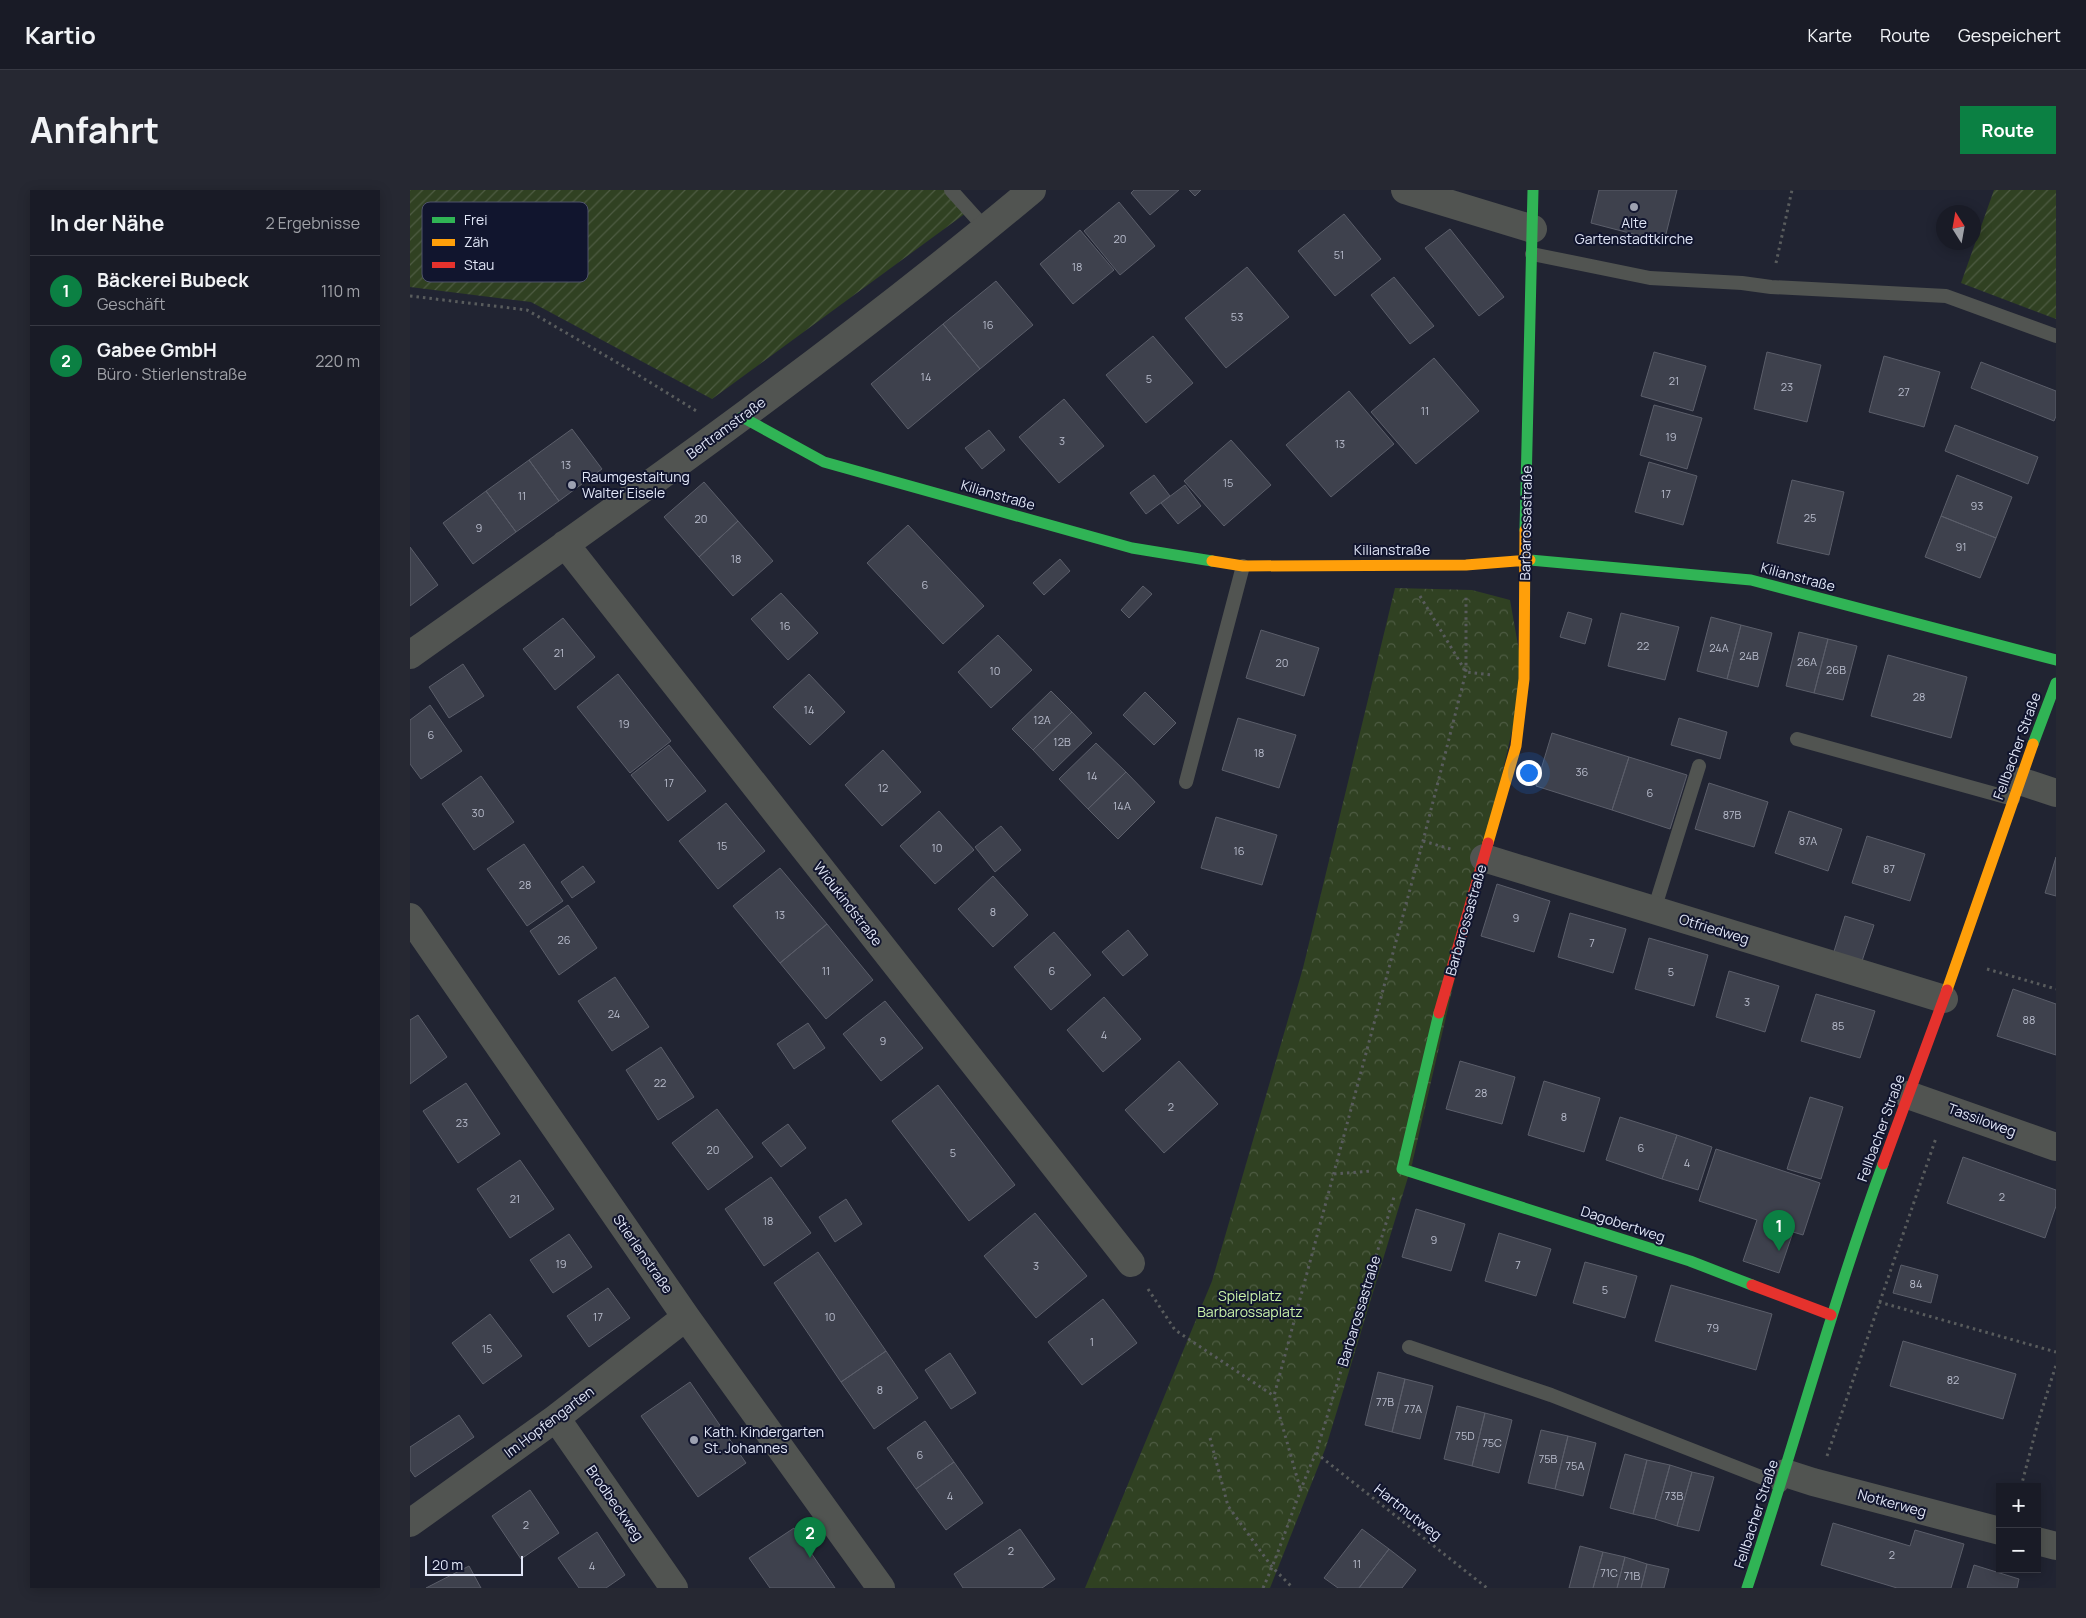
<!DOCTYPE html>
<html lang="de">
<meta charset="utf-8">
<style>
body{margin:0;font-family:Manrope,sans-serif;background:#262832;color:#f1f3f6}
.controls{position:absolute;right:15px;bottom:15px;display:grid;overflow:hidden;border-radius:0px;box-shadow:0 2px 12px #0003}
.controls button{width:45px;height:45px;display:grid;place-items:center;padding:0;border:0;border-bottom:1px solid #373943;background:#191b26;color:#f1f3f6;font:25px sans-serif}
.compass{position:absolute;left:1526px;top:15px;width:45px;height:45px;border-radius:50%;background:#191b26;box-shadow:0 2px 12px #0003;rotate:349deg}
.scale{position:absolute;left:15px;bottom:12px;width:98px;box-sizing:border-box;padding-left:5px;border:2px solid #e0e5f6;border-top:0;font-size:14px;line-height:18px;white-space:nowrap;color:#e0e5f6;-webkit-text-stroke:4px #11152e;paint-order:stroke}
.you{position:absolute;left:1118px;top:582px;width:18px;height:18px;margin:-12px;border:4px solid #fff;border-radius:50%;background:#1a73e8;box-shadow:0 0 0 8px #1a73e833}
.badge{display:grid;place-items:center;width:32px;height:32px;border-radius:50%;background:#0b8043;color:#fff;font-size:16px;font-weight:700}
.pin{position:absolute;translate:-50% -41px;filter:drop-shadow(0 1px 2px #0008)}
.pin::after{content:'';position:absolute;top:26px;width:18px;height:15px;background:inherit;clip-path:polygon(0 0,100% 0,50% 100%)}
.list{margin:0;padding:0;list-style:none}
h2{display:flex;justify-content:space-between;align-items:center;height:65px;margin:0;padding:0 20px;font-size:21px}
h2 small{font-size:16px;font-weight:400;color:#9fa1a7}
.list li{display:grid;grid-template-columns:32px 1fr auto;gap:15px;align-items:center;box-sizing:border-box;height:70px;padding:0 20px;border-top:1px solid #373943}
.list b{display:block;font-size:19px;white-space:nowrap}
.list p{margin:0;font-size:16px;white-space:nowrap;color:#9fa1a7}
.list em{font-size:16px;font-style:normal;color:#9fa1a7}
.map{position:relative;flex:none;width:1646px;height:1398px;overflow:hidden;border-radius:0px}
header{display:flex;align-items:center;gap:30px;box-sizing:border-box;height:70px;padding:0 25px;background:#191b26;border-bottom:1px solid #373943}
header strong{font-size:24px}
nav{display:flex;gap:28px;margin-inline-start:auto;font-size:18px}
.intro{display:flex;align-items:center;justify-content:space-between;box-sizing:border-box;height:120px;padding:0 30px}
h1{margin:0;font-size:35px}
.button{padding:12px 22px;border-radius:0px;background:#0b8043;color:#fff;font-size:18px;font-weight:700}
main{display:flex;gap:30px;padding:0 30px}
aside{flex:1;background:#191b26;border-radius:0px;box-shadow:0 2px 12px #0003}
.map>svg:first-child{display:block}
.park{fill:url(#park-crowns)}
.garden{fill:url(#garden-furrows)}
.building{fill:#3e414d;stroke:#5b5e6a}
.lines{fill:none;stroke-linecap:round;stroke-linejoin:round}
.path{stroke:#595c5d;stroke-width:3;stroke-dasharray:2.5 4;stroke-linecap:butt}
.lane{stroke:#515451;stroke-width:14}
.street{stroke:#515451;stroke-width:28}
.fast{stroke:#30b455;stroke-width:11}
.slow{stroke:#ff9f0a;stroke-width:11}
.jam{stroke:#e5322d;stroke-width:11}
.poi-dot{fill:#9da1b1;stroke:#11152e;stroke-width:2}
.labels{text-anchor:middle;stroke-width:4;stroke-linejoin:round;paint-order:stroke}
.number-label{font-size:11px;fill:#b8bccc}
.poi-label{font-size:14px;fill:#e0e5f6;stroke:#11152e;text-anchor:start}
.street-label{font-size:14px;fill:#e0e5f6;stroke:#11152e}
.park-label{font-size:14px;fill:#caf3a9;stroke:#11152e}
.key{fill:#11152e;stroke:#4f536a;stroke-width:1}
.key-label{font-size:14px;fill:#e0e5f6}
</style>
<header>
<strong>Kartio</strong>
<nav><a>Karte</a><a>Route</a><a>Gespeichert</a></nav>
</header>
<div class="intro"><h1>Anfahrt</h1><a class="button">Route</a></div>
<main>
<aside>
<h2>In der Nähe<small>2 Ergebnisse</small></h2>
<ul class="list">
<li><span class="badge">1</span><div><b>Bäckerei Bubeck</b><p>Geschäft</p></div><em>110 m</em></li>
<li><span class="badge">2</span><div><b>Gabee GmbH</b><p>Büro · Stierlenstraße</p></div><em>220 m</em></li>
</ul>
</aside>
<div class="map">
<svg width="1646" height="1398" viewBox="0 0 1646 1398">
<defs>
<pattern id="park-crowns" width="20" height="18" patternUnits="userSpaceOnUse" patternTransform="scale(1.25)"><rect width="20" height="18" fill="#304122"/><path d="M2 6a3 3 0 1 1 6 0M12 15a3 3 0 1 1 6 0" fill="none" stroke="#4e5c43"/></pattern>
<pattern id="garden-furrows" width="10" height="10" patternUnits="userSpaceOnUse" patternTransform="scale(1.25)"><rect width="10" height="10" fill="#304122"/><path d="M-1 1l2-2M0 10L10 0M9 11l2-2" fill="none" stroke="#4e5c43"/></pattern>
</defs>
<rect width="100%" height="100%" fill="#212432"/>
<path class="park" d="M985 398 1062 400 1100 410 1114 489 1002 974 916 1257 860 1398H675L802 1091 893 778Z"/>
<path class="garden" d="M0 0H535L556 23 302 209 121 112 0 97Z
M1584 0H1646V129L1551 93Z"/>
<path class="building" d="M724 0H769L740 25 721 3Z
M779 0H791L785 6Z
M1189 0H1267L1254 52 1181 33Z
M709 12 745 56 710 85 674 41Z
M934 24 971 69 925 106 888 61Z
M1040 39 1094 107 1069 126 1015 58Z
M670 40 704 80 663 114 630 74Z
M837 77 879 127 816 178 775 128Z
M984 87 1024 136 1000 154 961 105Z
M586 91 623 135 570 179 533 134Z
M533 134 570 179 498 239 461 194Z
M743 146 783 193 736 233 696 185Z
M1244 162 1296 176 1283 221 1231 206Z
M1357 162 1411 175 1397 232 1344 219Z
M1474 166 1530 182 1514 237 1459 222Z
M1024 168 1069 221 1006 274 961 222Z
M1571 172 1646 201V226L1644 231 1561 198Z
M939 201 984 254 921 307 876 255Z
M654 209 694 256 649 293 609 247Z
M1244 215 1292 228 1277 279 1230 265Z
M1545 235 1628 267 1618 294 1535 261Z
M162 239 192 279 149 311 119 270Z
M579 240 595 260 572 279 555 258Z
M821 250 861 295 814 336 774 291Z
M119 270 149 311 106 342 76 301Z
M1239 272 1287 286 1273 335 1225 322Z
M744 285 760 306 736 324 720 303Z
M1547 285 1602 307 1586 348 1531 326Z
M1382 290 1434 302 1419 365 1367 353Z
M294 292 328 331 289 367 254 327Z
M775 295 791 316 768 334 751 313Z
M76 301 106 342 63 374 33 333Z
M1531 326 1586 348 1570 388 1515 367Z
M328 331 363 371 323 406 289 367Z
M498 335 574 416 533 454 457 373Z
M0 357 28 395 0 416Z
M650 369 660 381 634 405 623 393Z
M733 396 742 404 719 428 711 420Z
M371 403 408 443 378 470 341 429Z
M1158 422 1182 429 1175 454 1150 447Z
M1211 423 1269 437 1255 490 1198 476Z
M1301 427 1331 435 1317 489 1287 481Z
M153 428 185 467 145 500 113 459Z
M1331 435 1362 443 1348 497 1317 489Z
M851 440 909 458 894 506 836 488Z
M1389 442 1418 449 1404 503 1376 496Z
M588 445 622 480 581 518 548 482Z
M1418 449 1447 456 1433 510 1404 503Z
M1478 465 1557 487 1541 548 1461 526Z
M53 474 74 506 39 528 19 497Z
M208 484 261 551 220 583 167 517Z
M399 484 435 522 400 555 363 517Z
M641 501 662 522 623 560 602 539Z
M735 502 766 533 744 555 713 525Z
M20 515 52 561 11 589 0 574V530Z
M662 522 682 543 643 581 623 560Z
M828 528 886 545 869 598 812 580Z
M1269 528 1317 542 1310 569 1261 555Z
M1142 543 1219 567 1202 620 1126 596Z
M686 553 716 582 678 619 649 589Z
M259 555 296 601 258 631 221 585Z
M473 560 511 602 472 636 435 595Z
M1219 567 1277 585 1260 639 1202 620Z
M716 582 745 612 708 649 678 619Z
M71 586 104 632 64 660 32 614Z
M1299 593 1358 612 1344 657 1285 639Z
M316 613 355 661 308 699 269 651Z
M529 621 564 660 525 694 490 656Z
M1379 621 1432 639 1418 681 1365 663Z
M806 627 867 645 852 695 791 678Z
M591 636 611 660 585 682 565 657Z
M1457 646 1515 664 1500 711 1442 693Z
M114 654 153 711 117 736 77 679Z
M1646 667V706L1635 703Z
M173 676 185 692 162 708 151 692Z
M370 678 417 734 370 773 323 716Z
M583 686 618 725 583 757 548 719Z
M1087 694 1140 711 1124 762 1071 746Z
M158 715 187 758 149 785 120 741Z
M1160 723 1216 739 1203 783 1148 767Z
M1435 726 1464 735 1450 777 1422 768Z
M417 734 463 790 416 829 370 773Z
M718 740 738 765 713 786 692 762Z
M644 742 681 785 641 820 604 777Z
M1239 748 1298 765 1284 816 1225 799Z
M1319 781 1369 796 1355 842 1306 827Z
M205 787 239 837 202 861 168 811Z
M1603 799 1646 814V865L1587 846Z
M1406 804 1465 821 1450 868 1391 851Z
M694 807 731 849 693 882 657 840Z
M475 811 513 858 471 891 433 844Z
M8 825 37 867 0 894V830Z
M398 833 415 858 384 879 367 854Z
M251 857 284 907 248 930 216 880Z
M769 871 808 914 754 963 715 920Z
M1050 871 1105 887 1092 934 1036 919Z
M1134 891 1190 908 1174 962 1118 945Z
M56 893 90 944 48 973 13 921Z
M528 895 605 995 559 1031 482 931Z
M1400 907 1433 917 1411 989 1377 979Z
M307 919 343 967 298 1000 262 953Z
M1210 927 1267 945 1252 989 1196 970Z
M378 934 396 958 371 977 352 953Z
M1267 945 1302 957 1288 1000 1252 989Z
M1306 959 1410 993 1393 1045 1383 1042 1369 1083 1333 1071 1347 1030 1289 1011Z
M1553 967 1646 1000V1016L1635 1048 1537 1013Z
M110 970 144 1019 100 1048 67 999Z
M361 987 401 1043 354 1076 315 1019Z
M436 1009 452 1034 425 1052 409 1027Z
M1006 1019 1055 1034 1041 1081 992 1067Z
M625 1023 677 1086 626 1128 574 1066Z
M1089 1043 1141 1059 1126 1106 1075 1091Z
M159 1044 182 1077 143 1103 120 1070Z
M408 1062 476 1161 431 1192 364 1093Z
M1175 1072 1227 1086 1215 1128 1163 1113Z
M1491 1075 1528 1085 1521 1113 1483 1103Z
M1261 1095 1362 1124 1346 1180 1245 1151Z
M198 1098 220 1128 179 1157 157 1126Z
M693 1109 727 1153 672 1195 638 1152Z
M80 1124 112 1166 73 1194 42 1153Z
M1493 1151 1606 1184 1593 1229 1480 1196Z
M476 1161 508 1208 464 1239 431 1192Z
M540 1163 566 1203 541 1219 515 1180Z
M968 1182 995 1189 982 1242 955 1235Z
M995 1189 1023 1196 1010 1249 982 1242Z
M280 1192 336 1273 288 1307 231 1226Z
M1047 1216 1075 1223 1062 1276 1034 1269Z
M1075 1223 1102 1230 1089 1283 1062 1276Z
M49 1225 64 1247 5 1287 0 1280V1257Z
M515 1231 544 1272 506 1299 477 1258Z
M1131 1240 1158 1246 1145 1299 1118 1293Z
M1158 1246 1186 1253 1173 1306 1145 1299Z
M1215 1264 1237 1270 1223 1324 1200 1318Z
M1237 1270 1260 1275 1245 1329 1223 1324Z
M544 1272 573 1313 536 1340 506 1299Z
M1260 1275 1282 1282 1267 1336 1245 1329Z
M1282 1282 1304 1287 1289 1341 1267 1336Z
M120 1300 149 1343 111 1369 82 1326Z
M1423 1333 1500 1356 1505 1340 1554 1354 1541 1398H1487L1411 1375Z
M384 1338 425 1398H360L339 1368Z
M610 1339 645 1389 632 1398H553L544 1384Z
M952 1339 979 1359 949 1398H928L914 1388Z
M187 1342 215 1385 196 1398H169L148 1368Z
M1170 1356 1193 1362 1183 1398H1159Z
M979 1359 1006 1380 992 1398H949Z
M1193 1362 1215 1367 1207 1398H1183Z
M1215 1367 1237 1374 1231 1398H1207Z
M1237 1374 1259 1379 1254 1398H1231Z
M1564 1375 1609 1389 1607 1398H1557Z
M59 1376 71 1398H16Z"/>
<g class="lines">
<path class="path" d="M1366 73 1382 0
M0 106 117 120 220 180 288 222
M1010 406 1056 482 1083 485
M1013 651 1044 660
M1577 779 1646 799
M924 984 961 981
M738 1099 765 1140 864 1206
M1469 1112 1646 1162
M800 1248 818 1316 862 1377 883 1398
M906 1263 1077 1398
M1417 1266 1526 948
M1611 1297 1628 1232 1646 1175
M890 1298 864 1206 1013 651 1056 482V406
M853 1398C873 1354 886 1307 906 1263L984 1007"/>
<path class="lane" d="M541 0 576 39
M1122 64 1240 88 1332 93 1361 97 1536 106 1646 146
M1387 549 1603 609
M776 592 833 376
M1244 720 1289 576
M999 1157 1141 1205 1371 1295"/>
<path class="street" d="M995 0 1123 39
M155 354 721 1073
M0 465C211 315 424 166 622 0
M1610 591 1646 603
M1074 668 1534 809
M0 727 276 1127 471 1398
M1498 905 1646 957
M146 1228 264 1398
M1375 1283 1403 1292 1590 1341
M0 1333 146 1228 276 1127
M1627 1351 1646 1356"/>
<path class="fast" d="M332 227 414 272 722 358 802 371
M1115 340 1123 0
M1120 370 1341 390 1646 470
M1623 554 1646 493
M1029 823 992 979 1280 1071 1342 1095
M1337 1398C1384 1257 1422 1114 1473 974"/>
<path class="slow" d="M802 371 833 376 1056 375 1120 370
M1078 653 1106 556 1114 489 1115 340
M1537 800 1623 554"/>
<path class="jam" d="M1029 823 1078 653
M1473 974 1537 800
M1342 1095 1421 1125"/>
</g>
<g class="poi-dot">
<circle cx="1224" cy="17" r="5"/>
<circle cx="162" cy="295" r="5"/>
<circle cx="284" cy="1250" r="5"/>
</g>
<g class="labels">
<g class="number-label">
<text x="710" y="53">20</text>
<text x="929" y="69">51</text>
<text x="667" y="81">18</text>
<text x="827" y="131">53</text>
<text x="578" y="139">16</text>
<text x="516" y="191">14</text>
<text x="739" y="193">5</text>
<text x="1264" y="195">21</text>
<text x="1377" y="201">23</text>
<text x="1494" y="206">27</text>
<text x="1015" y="225">11</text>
<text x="1261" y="251">19</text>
<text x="652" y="255">3</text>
<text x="930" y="258">13</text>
<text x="156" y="279">13</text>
<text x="818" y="297">15</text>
<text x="1256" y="308">17</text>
<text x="112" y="310">11</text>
<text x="1567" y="320">93</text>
<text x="1400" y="332">25</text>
<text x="291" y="333">20</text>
<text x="69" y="342">9</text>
<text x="1551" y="361">91</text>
<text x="326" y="373">18</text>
<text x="515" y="399">6</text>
<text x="375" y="440">16</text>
<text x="1233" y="460">22</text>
<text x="1309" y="462">24A</text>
<text x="149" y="467">21</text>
<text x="1339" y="470">24B</text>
<text x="1397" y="476">26A</text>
<text x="872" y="477">20</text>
<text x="1426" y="484">26B</text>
<text x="585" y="485">10</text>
<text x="1509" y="511">28</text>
<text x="399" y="524">14</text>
<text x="632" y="534">12A</text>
<text x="214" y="538">19</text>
<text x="21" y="549">6</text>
<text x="652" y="556">12B</text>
<text x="849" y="567">18</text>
<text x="1172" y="586">36</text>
<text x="682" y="590">14</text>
<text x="259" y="597">17</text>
<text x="473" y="602">12</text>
<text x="1240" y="607">6</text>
<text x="712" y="620">14A</text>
<text x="68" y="627">30</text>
<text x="1322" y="629">87B</text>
<text x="1398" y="655">87A</text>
<text x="312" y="660">15</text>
<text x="527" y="662">10</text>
<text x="829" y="665">16</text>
<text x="1479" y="683">87</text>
<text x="115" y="699">28</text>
<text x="583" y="726">8</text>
<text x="370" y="729">13</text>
<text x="1106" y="732">9</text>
<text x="154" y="754">26</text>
<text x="1182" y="757">7</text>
<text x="416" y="785">11</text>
<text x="642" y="785">6</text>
<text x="1261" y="786">5</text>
<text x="1337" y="816">3</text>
<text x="204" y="828">24</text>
<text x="1619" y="834">88</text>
<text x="1428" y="840">85</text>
<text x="694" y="849">4</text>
<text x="473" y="855">9</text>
<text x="250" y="897">22</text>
<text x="1071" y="907">28</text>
<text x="761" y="921">2</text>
<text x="1154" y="931">8</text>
<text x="52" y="937">23</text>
<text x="1231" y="962">6</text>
<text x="303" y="964">20</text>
<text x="543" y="967">5</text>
<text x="1277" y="977">4</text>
<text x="1592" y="1011">2</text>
<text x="105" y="1013">21</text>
<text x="358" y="1035">18</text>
<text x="1024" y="1054">9</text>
<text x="151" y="1078">19</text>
<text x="1108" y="1079">7</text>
<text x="626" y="1080">3</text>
<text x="1506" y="1098">84</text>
<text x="1195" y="1104">5</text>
<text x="188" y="1131">17</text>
<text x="420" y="1131">10</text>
<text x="1303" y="1142">79</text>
<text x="682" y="1156">1</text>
<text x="77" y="1163">15</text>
<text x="1543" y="1194">82</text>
<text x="470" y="1204">8</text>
<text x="975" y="1216">77B</text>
<text x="1003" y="1223">77A</text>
<text x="1055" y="1250">75D</text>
<text x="1082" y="1257">75C</text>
<text x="510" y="1269">6</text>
<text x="1138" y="1273">75B</text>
<text x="1165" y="1280">75A</text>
<text x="540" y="1310">4</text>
<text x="1264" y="1310">73B</text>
<text x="116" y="1339">2</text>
<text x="601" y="1365">2</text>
<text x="1482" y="1369">2</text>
<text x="947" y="1378">11</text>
<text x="182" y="1380">4</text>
<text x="1199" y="1387">71C</text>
<text x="1222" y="1390">71B</text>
</g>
<g class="poi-label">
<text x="1224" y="38" text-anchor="middle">Alte<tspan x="1224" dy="16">Gartenstadtkirche</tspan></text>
<text x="172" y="292">Raumgestaltung<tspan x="172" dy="16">Walter Eisele</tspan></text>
<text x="294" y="1247">Kath. Kindergarten<tspan x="294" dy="16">St. Johannes</tspan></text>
</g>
<g class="street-label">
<text transform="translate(316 238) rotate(-36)" y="5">Bertramstraße</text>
<text transform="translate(588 305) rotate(16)" y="5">Kilianstraße</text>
<text transform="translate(1116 333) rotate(-89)" y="5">Barbarossastraße</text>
<text x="982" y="365">Kilianstraße</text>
<text transform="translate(1388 387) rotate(15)" y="5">Kilianstraße</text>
<text transform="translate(1607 556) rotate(-70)" y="5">Fellbacher Straße</text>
<text transform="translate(438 714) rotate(52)" y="5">Widukindstraße</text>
<text transform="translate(1056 730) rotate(-74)" y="5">Barbarossastraße</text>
<text transform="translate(1304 739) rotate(17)" y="5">Otfriedweg</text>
<text transform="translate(1572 930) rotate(20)" y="5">Tassiloweg</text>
<text transform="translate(1471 938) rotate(-70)" y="5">Fellbacher Straße</text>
<text transform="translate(1213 1034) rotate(18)" y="5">Dagobertweg</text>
<text transform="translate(233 1064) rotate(55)" y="5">Stierlenstraße</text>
<text transform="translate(949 1121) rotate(-73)" y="5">Barbarossastraße</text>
<text transform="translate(139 1232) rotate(-37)" y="5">Im Hopfengarten</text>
<text transform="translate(205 1313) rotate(55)" y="5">Brodbeckweg</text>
<text transform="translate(1482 1313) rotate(15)" y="5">Notkerweg</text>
<text transform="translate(998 1322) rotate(38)" y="5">Hartmutweg</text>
<text transform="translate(1346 1324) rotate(-72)" y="5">Fellbacher Straße</text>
</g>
<g class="park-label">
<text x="840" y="1111">Spielplatz<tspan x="840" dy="16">Barbarossaplatz</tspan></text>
</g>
</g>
<rect x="12" y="12" width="166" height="80" rx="8" class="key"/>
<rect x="22" y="27" width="23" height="6" fill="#30b455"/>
<rect x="22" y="49" width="23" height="7" fill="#ff9f0a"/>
<rect x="22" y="72" width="23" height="6" fill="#e5322d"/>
<g class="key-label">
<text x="54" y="35">Frei</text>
<text x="54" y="57">Zäh</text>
<text x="54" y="80">Stau</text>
</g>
</svg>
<div class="controls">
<button>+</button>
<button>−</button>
</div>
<svg class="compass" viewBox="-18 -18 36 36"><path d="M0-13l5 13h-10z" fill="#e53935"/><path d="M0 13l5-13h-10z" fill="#9fa1a7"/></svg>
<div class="scale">20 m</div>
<div class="you"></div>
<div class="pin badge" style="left:1369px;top:1061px">1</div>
<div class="pin badge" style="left:400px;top:1368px">2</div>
</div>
</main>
